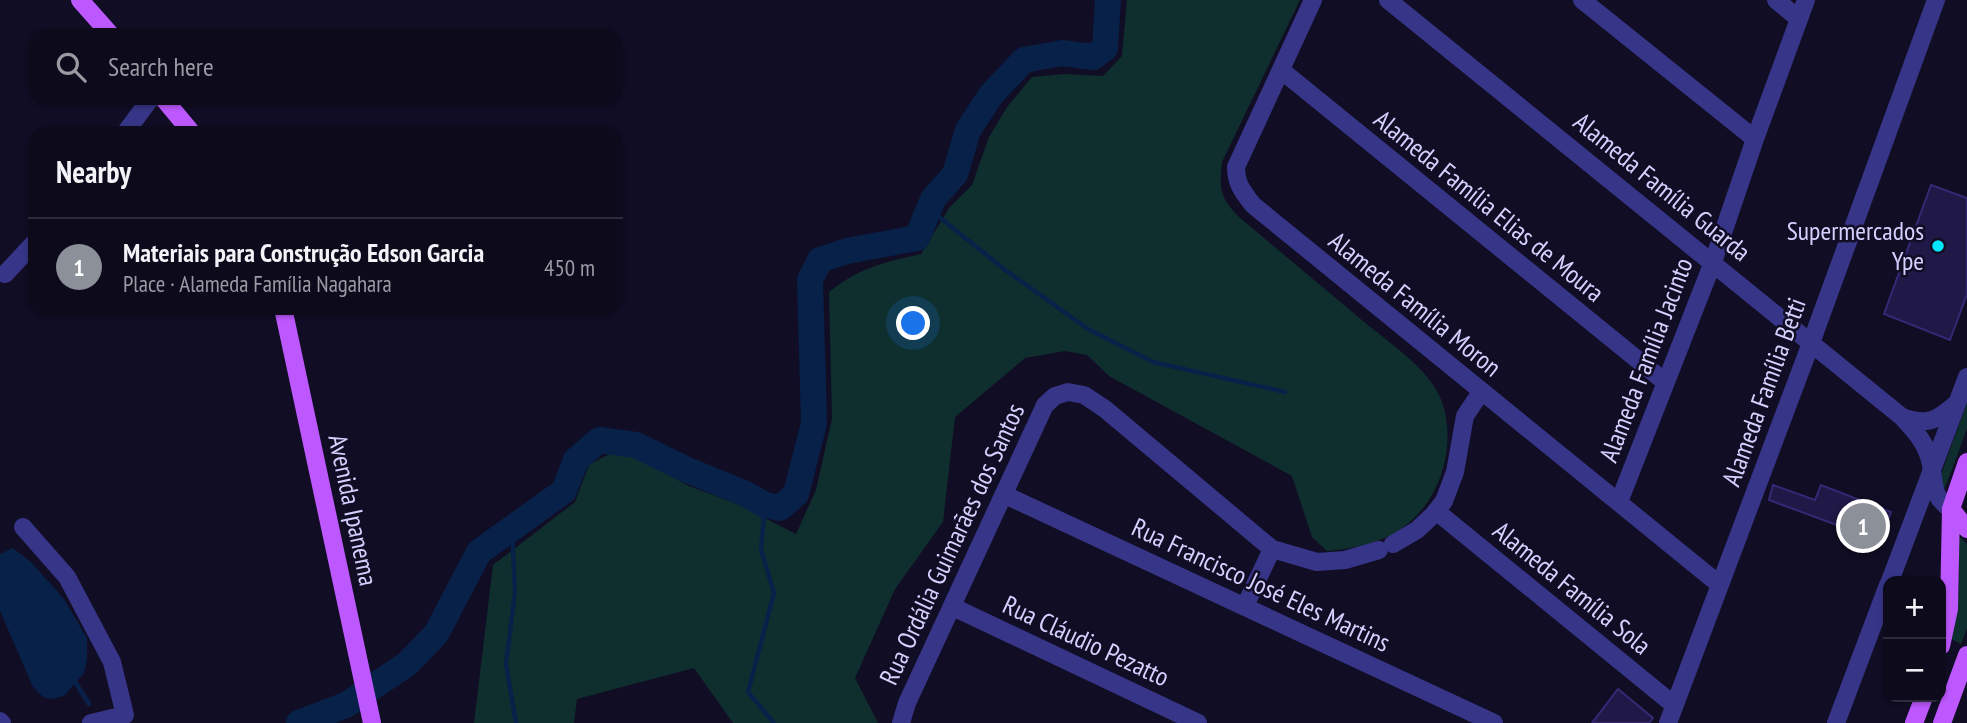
<!DOCTYPE html>
<meta charset="utf-8">
<style>
body{margin:0;font-family:"PT Sans Narrow",sans-serif;background:#1b1829;color:#f1f3f6}
.controls{position:absolute;right:21px;bottom:21px;display:grid;overflow:hidden;border-radius:14px;box-shadow:0 2px 5px #0004}
.controls button{width:63px;height:63px;display:grid;place-items:center;padding:0;border:0;border-bottom:2px solid #2d2b3b;background:#0d0a1c;color:#f1f3f6;font:35px sans-serif}
.you{position:absolute;left:914px;top:324px;width:24px;height:24px;margin:-18px;border:5px solid #fff;border-radius:50%;background:#1a73e8;box-shadow:0 0 0 10px #1a73e833}
.badge{display:grid;place-items:center;width:46px;height:46px;border-radius:50%;background:#8c9099;color:#fff;font-size:23px;font-weight:700}
.pin{position:absolute;translate:-50% -50%;border:4px solid #fff;box-shadow:0 2px 7px #0006}
.list{margin:0;padding:0;list-style:none}
h2{display:flex;justify-content:space-between;align-items:center;height:91px;margin:0;padding:0 28px;font-size:30px}
h2 small{font-size:23px;font-weight:400;color:#9a9aa3}
.list li{display:grid;grid-template-columns:46px 1fr auto;gap:21px;align-items:center;box-sizing:border-box;height:98px;padding:0 28px;border-top:2px solid #2d2b3b}
.list b{display:block;font-size:26px;white-space:nowrap}
.list p{margin:0;font-size:23px;white-space:nowrap;color:#9a9aa3}
.list em{font-size:23px;font-style:normal;color:#9a9aa3}
.icon{flex:none;width:38px;height:38px;fill:none;stroke:currentColor;stroke-width:2;stroke-linecap:round;stroke-linejoin:round}
.map{position:relative;flex:none;width:1967px;height:723px;overflow:hidden}
.search{position:absolute;background:#0d0a1c;box-shadow:0 2px 5px #0004;left:28px;top:28px;width:595px;height:77px;display:flex;align-items:center;gap:18px;box-sizing:border-box;padding:0 24px;border-radius:21px;color:#9a9aa3;font-size:26px}
.panel{position:absolute;background:#0d0a1c;box-shadow:0 2px 5px #0004;left:28px;top:126px;width:595px;height:189px;border-radius:21px}
.map>svg:first-child{display:block}
.green{fill:#0f2f2e}
.water{fill:#082149}
.lines{fill:none;stroke-linecap:round;stroke-linejoin:round}
.stream{stroke:#082149;stroke-width:4.5}
.river{stroke:#082149;stroke-width:26}
.building{fill:#201847;stroke:#362875;stroke-width:2}
.minor{stroke:#363587;stroke-width:18}
.major{stroke:#bd58ff;stroke-width:18}
.poi-dot{fill:#00e7fc;stroke:#110d25;stroke-width:2.5}
.labels{text-anchor:middle;stroke-width:5;stroke-linejoin:round;paint-order:stroke}
.street-label{font-size:26px;fill:#d5d1ff;stroke:#110d25}
.poi-label{font-size:26px;fill:#d5d1ff;stroke:#110d25;text-anchor:end}
</style>
<div class="map">
<svg width="1967" height="723" viewBox="0 0 1967 723">
<rect width="100%" height="100%" fill="#110d25"/>
<path class="green" d="M1127 0H1300L1222 162C1219 190 1220 198 1240 218 1281 252 1322 287 1363 321 1386 340 1426 367 1439 395 1453 425 1449 464 1433 493 1411 534 1371 548 1327 551L1312 537 1292 476 1109 376 1087 355 1065 351 1025 358 955 417 943 522 895 589 855 678 878 723H733L694 668 577 699 574 723H474L493 565 575 502 589 465 609 454 634 456 689 486 737 504 796 534 816 490 832 419 829 292C859 268 884 262 921 254L949 208 972 185 989 137 1007 107 1032 77 1064 74 1103 76 1122 56Z
M1967 403V429L1945 488 1937 485Z
M1958 535 1967 544V629L1961 644 1950 638C1961 602 1960 572 1958 535Z"/>
<path class="water" d="M13 548 31 562 64 599 87 638V659L84 673 64 696 51 699 43 697 33 687 0 611V554Z"/>
<g class="lines">
<path class="stream" d="M929 209 1004 269 1088 329 1153 362 1285 392
M765 505 761 549 774 593 748 692 774 723
M512 528 515 592 506 664 516 723
M74 680 89 704"/>
<path class="river" d="M299 723 346 705 407 664 436 634 479 552 564 491 576 460 599 440 636 445 685 469 746 494 765 505 780 508 796 494 814 423 810 280 820 260 847 251 917 238 933 199 955 174 968 130 991 95 1024 60 1062 53 1093 57 1105 48 1108 0"/>
</g>
<path class="building" d="M1931 185 1967 198V294L1950 340 1884 314Z
M1773 485 1815 500 1821 485 1891 512 1880 541 1769 500Z
M1618 689 1653 718 1649 723H1592Z"/>
<g class="lines">
<path class="minor" d="M1313 0 1236 167C1236 184 1243 192 1253 205L1720 585
M1388 0 1902 417C1912 428 1923 439 1928 454 1937 477 1927 494 1951 509
M1582 0 1755 139
M1776 0 1799 19
M1281 70 1665 382
M125 133 151 98
M5 274 35 242
M1902 417C1928 426 1936 421 1957 403
M1005 495 1494 723
M1619 502 1713 262 1755 139 1806 0
M1436 511 1674 705
M23 527 67 577 112 662 125 715 91 723
M1393 544 1417 530 1434 514 1444 501 1455 472 1465 416 1481 392
M1890 581 1967 377
M1245 606 1272 549
M953 607 1198 723
M0 721 2 723
M901 723 907 703 1045 405 1055 396 1068 392 1084 395 1105 409 1272 549 1317 562 1345 560 1379 550
M1668 723 1811 343 1936 0
M1836 723 1888 585"/>
<path class="major" d="M80 0 111 35
M163 98 192 133
M283 308 372 723
M1951 509 1967 529
M1941 646 1949 609 1951 509 1967 462
M1914 723 1924 697
M1942 723 1967 655"/>
</g>
<circle class="poi-dot" cx="1938" cy="246" r="7"/>
<g class="labels">
<g class="street-label">
<text transform="translate(1662 187) rotate(39)" y="9">Alameda Família Guarda</text>
<text transform="translate(1489 206) rotate(39)" y="9">Alameda Família Elias de Moura</text>
<text transform="translate(1415 304) rotate(39)" y="9">Alameda Família Moron</text>
<text transform="translate(1646 360) rotate(-69)" y="9">Alameda Família Jacinto</text>
<text transform="translate(1764 392) rotate(-70)" y="9">Alameda Família Betti</text>
<text transform="translate(353 510) rotate(78)" y="9">Avenida Ipanema</text>
<text transform="translate(952 544) rotate(-65)" y="9">Rua Ordália Guimarães dos Santos</text>
<text transform="translate(1261 585) rotate(25)" y="9">Rua Francisco José Eles Martins</text>
<text transform="translate(1572 588) rotate(39)" y="9">Alameda Família Sola</text>
<text transform="translate(1086 641) rotate(25)" y="9">Rua Cláudio Pezatto</text>
</g>
<g class="poi-label">
<text x="1924" y="240">Supermercados<tspan x="1924" dy="30">Ype</tspan></text>
</g>
</g>
</svg>
<div class="controls">
<button>+</button>
<button>−</button>
</div>
<div class="you"></div>
<div class="pin badge" style="left:1863px;top:526px">1</div>
<div class="search"><svg class="icon" aria-label="search" viewBox="0 0 24 24"><circle cx="10" cy="10" r="6"/><path d="M15 15l6 6"/></svg>Search here</div>
<section class="panel">
<h2>Nearby<small></small></h2>
<ul class="list">
<li><span class="badge">1</span><div><b>Materiais para Construção Edson Garcia</b><p>Place · Alameda Família Nagahara</p></div><em>450 m</em></li>
</ul>
</section>
</div>
